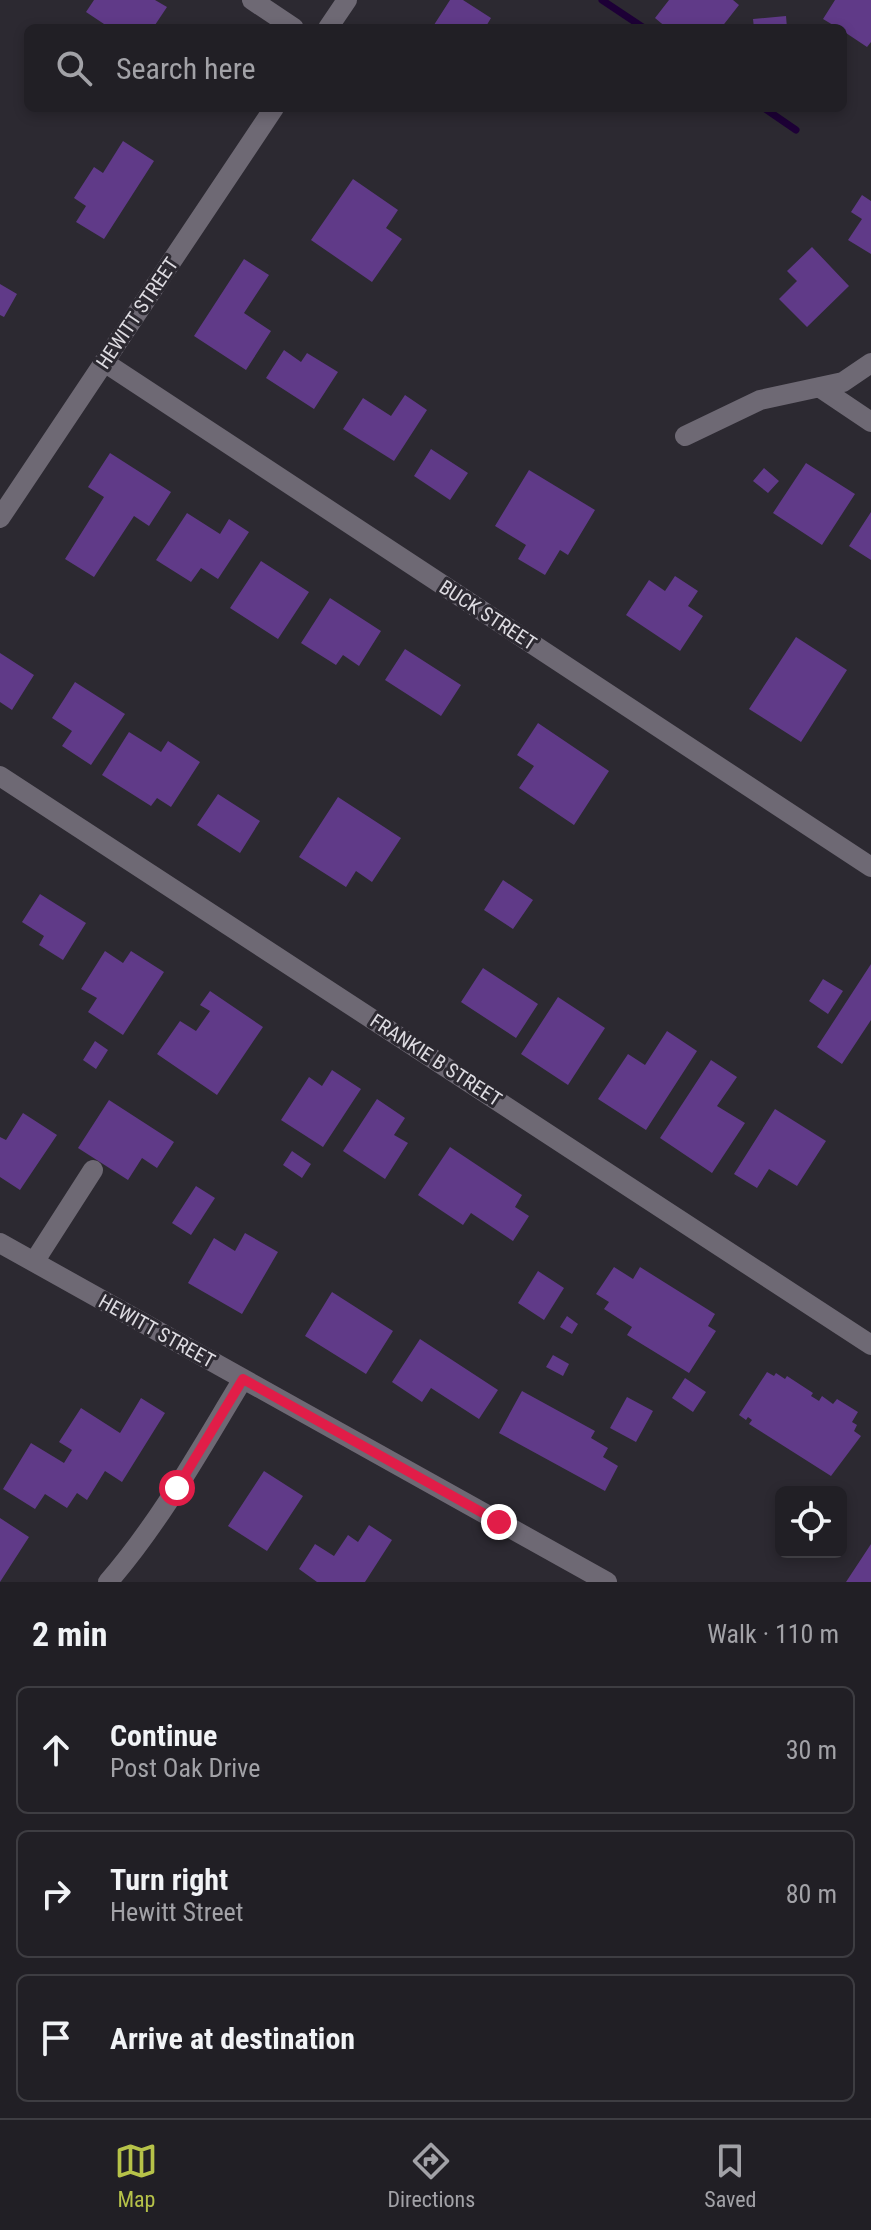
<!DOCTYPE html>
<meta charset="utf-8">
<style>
body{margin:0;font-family:"Roboto Condensed",sans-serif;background:#2d2c32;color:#f1f3f6}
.controls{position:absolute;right:24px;bottom:24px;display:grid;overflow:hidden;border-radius:12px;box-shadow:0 4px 12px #0003}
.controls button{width:72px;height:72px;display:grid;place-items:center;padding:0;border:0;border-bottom:2px solid #3e3d42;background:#211f25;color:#f1f3f6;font:40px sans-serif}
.stop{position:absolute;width:24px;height:24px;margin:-18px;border:6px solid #e11d48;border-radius:50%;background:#fff}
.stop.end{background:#e11d48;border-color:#fff;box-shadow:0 2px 8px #0008}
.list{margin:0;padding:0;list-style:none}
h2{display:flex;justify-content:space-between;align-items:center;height:104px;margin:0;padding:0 32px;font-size:34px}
h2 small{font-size:26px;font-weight:400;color:#a2a2a7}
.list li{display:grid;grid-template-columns:52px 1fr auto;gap:24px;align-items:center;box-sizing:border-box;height:128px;margin:0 16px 16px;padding:0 16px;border:2px solid #3e3d42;border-radius:12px}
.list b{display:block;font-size:30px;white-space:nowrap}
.list p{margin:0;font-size:26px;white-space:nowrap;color:#a2a2a7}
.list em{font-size:26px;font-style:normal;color:#a2a2a7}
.icon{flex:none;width:44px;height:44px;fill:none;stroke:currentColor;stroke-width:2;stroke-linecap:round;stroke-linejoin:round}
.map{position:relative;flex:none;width:871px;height:1582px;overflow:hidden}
.search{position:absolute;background:#211f25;box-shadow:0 4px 12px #0003;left:24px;right:24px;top:24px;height:88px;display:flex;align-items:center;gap:20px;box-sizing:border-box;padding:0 28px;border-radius:12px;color:#a2a2a7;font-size:30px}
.sheet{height:536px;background:#211f25}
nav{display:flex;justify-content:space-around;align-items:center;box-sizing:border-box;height:112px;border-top:2px solid #3e3d42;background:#211f25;font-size:22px;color:#a2a2a7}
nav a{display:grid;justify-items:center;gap:4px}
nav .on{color:#b6c249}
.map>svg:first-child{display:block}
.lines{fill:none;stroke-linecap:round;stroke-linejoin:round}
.stream{stroke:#1d0036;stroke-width:7}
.building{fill:#603a88}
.minor{stroke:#6e6974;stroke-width:20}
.route{stroke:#e11d48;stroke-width:10}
.labels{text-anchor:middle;stroke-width:6;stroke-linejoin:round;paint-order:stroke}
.street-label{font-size:20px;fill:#dddbe1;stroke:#2c2931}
</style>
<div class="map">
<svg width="871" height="1582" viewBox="0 0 871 1582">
<rect width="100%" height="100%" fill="#2c2931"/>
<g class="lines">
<path class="stream" d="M602 0 644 28
M764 108 796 130"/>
</g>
<path class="building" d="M94 0H155L167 7 153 28H110L86 12Z
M450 0H463L491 18 485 28H432Z
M669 0H733L739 5 721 28H667L655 18Z
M835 0H871V42L867 47 843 31V28H838L823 19Z
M786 16 787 28H754L753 19Z
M123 141 154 161 104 239 76 222 86 206 74 198 94 167 103 173Z
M353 179 398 210 386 228 402 239 372 282 311 240Z
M862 195 871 201V254L848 240 862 219 851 212Z
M812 247 849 286 807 327 779 299 797 281 787 271Z
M244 259 269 275 244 313 271 331 246 370 194 336Z
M0 284 17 294 4 317 0 315Z
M284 350 301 362 307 353 338 372 314 409 266 378Z
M405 395 427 410 394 461 343 429 363 398 391 416Z
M431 449 468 473 450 500 414 476Z
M110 453 171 492 149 526 134 516 94 577 65 559 104 497 88 487Z
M806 463 855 494 822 545 773 513Z
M764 468 779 481 768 493 753 481Z
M529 470 595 510 568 555 560 550 545 575 518 559 526 545 495 526Z
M871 512V560L849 546Z
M187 513 220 534 229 519 249 532 218 579 201 568 191 582 156 560Z
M261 561 309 592 278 639 230 608Z
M675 576 698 591 688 606 703 616 680 651 626 615 649 580 665 591Z
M330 598 381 631 359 666 343 655 336 665 301 643Z
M796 637 847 670 801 742 749 709Z
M405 649 461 685 441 716 385 680Z
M0 653 34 675 12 710 0 702Z
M75 682 125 714 91 765 62 746 72 731 52 718Z
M538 723 609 771 574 825 519 788 534 766 517 755Z
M129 732 161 752 168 741 200 762 171 807 157 798 151 806 102 775Z
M218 794 260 821 240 853 197 825Z
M338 797 401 838 372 882 356 871 346 887 299 857Z
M503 880 533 900 513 929 484 910Z
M40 894 86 923 63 960 39 945 44 936 22 922Z
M105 951 123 963 131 951 164 972 123 1035 88 1012 97 998 81 989Z
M871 964V1020L842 1064 817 1047Z
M483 968 538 1004 516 1038 461 1002Z
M823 979 843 991 828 1014 809 1001Z
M210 991 263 1027 217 1095 157 1054 180 1021 196 1031 210 1011 200 1005Z
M558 997 605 1028 568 1085 521 1054Z
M667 1031 697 1051 646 1130 598 1099 628 1054 645 1065Z
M95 1041 108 1050 96 1069 83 1060Z
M711 1060 737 1077 717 1106 745 1123 712 1173 660 1138Z
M332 1070 361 1089 323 1147 281 1120 309 1077 322 1086Z
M377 1099 405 1118 394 1135 408 1143 385 1179 343 1151Z
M109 1100 174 1142 157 1168 142 1158 128 1180 78 1148Z
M775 1109 826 1141 797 1186 769 1169 757 1188 734 1174Z
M23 1113 57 1135 20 1190 0 1177V1137L6 1140Z
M450 1147 522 1195 515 1207 529 1216 513 1241 471 1213 463 1225 418 1195Z
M292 1151 311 1164 302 1178 283 1165Z
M196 1186 215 1198 191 1235 172 1223Z
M245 1233 278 1252 242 1314 188 1283 214 1238 235 1251Z
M614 1267 633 1279 640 1267 715 1314 708 1326 716 1331 689 1373 627 1335 632 1327 604 1309 609 1302 596 1294Z
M538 1271 564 1288 544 1320 518 1303Z
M332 1292 393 1331 366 1374 305 1336Z
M567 1316 578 1324 572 1334 560 1327Z
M420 1339 498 1390 479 1419 431 1388 422 1402 392 1382Z
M553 1355 569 1364 563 1376 546 1367Z
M767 1372 774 1376 776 1373 785 1379 787 1376 813 1393 811 1396 819 1401 822 1396 833 1404 837 1399 858 1412 852 1422 857 1425 854 1431 861 1436 831 1476 749 1424 752 1420 748 1417 746 1420 739 1415Z
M685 1378 706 1392 693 1412 672 1398Z
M522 1391 595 1431 591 1438 608 1448 603 1457 618 1466 605 1491 499 1433Z
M627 1397 653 1411 636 1442 610 1428Z
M141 1398 165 1413 122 1482 105 1471 87 1500 77 1493 67 1508 45 1494 35 1509 3 1489 31 1443 64 1463 72 1450 59 1442 81 1408 120 1433Z
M264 1471 303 1496 267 1551 228 1526Z
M0 1518 29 1537 0 1582Z
M369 1525 392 1540 365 1582H317L299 1569 315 1544 334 1556 348 1535 358 1542Z
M871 1544V1582H846Z"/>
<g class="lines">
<path class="minor" d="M252 0 294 28
M328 28 347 0
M104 362 871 867
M819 387 871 422
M685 436 760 400 843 382 871 363
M0 518 274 108
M0 776 871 1345
M0 1243 607 1582
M34 1262 93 1170
M108 1582C161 1521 201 1448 243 1379"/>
</g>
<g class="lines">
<path class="route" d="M177 1488 243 1379 499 1522"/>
</g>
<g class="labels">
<g class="street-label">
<text transform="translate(137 313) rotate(-56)" y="7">HEWITT STREET</text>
<text transform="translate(488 615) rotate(33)" y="7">BUCK STREET</text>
<text transform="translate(436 1060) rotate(33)" y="7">FRANKIE B STREET</text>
<text transform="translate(157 1331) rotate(29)" y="7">HEWITT STREET</text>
</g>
</g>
</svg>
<div class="controls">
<button><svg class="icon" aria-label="locate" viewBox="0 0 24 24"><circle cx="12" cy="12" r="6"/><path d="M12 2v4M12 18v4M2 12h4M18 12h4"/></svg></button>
</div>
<div class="stop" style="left:177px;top:1488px"></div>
<div class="stop end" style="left:499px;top:1522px"></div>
<div class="search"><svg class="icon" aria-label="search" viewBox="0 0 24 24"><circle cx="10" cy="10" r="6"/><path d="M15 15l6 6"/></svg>Search here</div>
</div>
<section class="sheet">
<h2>2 min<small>Walk · 110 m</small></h2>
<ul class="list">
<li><svg class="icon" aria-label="ahead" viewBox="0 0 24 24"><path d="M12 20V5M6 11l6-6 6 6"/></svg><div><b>Continue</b><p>Post Oak Drive</p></div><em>30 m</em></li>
<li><svg class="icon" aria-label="right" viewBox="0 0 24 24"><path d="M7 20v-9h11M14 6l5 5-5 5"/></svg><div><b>Turn right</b><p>Hewitt Street</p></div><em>80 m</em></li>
<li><svg class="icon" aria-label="arrive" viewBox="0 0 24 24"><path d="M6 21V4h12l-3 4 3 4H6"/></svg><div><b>Arrive at destination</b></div></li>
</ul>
</section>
<nav>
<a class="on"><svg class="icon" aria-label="map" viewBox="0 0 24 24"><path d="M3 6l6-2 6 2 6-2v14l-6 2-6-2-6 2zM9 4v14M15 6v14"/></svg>Map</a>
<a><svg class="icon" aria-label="directions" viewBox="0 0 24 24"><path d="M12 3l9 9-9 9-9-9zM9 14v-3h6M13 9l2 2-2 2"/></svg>Directions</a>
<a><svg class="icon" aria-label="saved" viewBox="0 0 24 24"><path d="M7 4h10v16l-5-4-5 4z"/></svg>Saved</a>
</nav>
